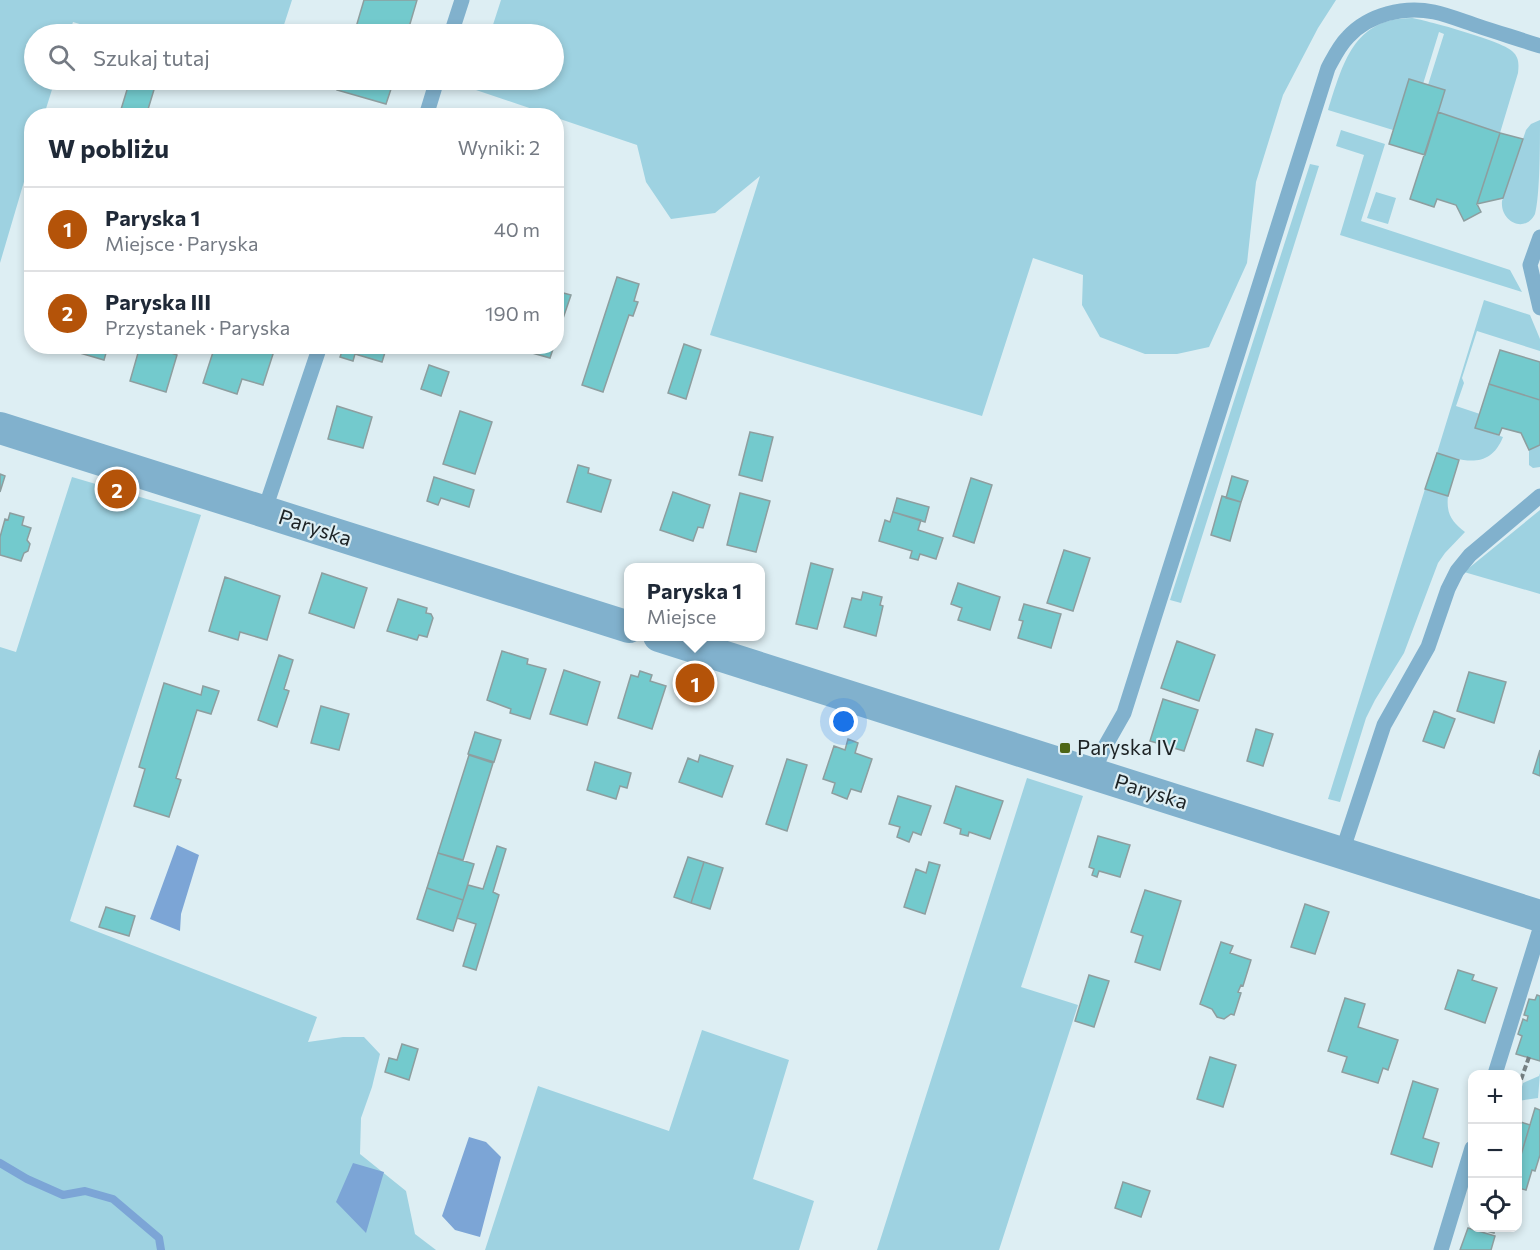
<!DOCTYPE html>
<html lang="pl">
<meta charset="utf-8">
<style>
body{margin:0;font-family:Commissioner,sans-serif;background:#f2f2f3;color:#1f2937}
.controls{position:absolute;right:18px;bottom:18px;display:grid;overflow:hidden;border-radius:12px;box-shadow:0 3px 9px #0003}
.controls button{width:54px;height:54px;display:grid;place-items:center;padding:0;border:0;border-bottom:2px solid #e0e1e3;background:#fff;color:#1f2937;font:30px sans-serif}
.you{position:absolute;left:844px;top:722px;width:21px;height:21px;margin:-15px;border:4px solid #fff;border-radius:50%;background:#1a73e8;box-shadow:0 0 0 9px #1a73e833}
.badge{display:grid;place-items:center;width:39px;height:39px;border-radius:50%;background:#b45309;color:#fff;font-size:20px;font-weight:700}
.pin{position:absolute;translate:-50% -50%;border:3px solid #fff;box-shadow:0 2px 6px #0006}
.popup{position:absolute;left:624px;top:563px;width:141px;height:78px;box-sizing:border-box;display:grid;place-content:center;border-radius:12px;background:#fff;filter:drop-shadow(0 2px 4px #0005);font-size:20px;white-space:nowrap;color:#747a83}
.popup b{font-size:22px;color:#1f2937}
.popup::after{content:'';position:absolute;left:50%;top:100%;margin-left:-12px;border:12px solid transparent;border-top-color:#fff}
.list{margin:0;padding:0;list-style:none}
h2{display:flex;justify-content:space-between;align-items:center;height:78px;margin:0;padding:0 24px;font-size:26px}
h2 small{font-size:20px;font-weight:400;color:#747a83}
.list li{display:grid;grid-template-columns:39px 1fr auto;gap:18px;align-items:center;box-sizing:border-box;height:84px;padding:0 24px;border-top:2px solid #e0e1e3}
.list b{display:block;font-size:22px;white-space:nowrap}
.list p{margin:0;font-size:20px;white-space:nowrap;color:#747a83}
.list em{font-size:20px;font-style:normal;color:#747a83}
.icon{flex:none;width:33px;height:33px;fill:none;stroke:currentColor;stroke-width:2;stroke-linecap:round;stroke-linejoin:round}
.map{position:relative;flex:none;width:1540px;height:1250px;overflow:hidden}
.search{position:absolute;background:#fff;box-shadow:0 3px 9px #0003;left:24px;top:24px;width:540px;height:66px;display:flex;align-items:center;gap:15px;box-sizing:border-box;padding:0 21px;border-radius:33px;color:#747a83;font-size:22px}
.panel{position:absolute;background:#fff;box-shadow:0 3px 9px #0003;left:24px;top:108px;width:540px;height:246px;border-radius:24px}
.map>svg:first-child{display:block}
.green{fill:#9ed2e1}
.water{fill:#7ca5d6}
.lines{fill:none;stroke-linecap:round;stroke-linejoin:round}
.stream{stroke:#7ca5d6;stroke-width:8}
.building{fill:#73cacd;stroke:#8d9e9f;stroke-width:1.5}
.path{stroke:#758083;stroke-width:4;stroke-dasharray:6 3;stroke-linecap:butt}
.service{stroke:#81b1cd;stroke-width:15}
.minor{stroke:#81b1cd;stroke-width:32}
.poi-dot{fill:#4d6616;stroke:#ddeef3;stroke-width:2}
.labels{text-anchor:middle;stroke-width:4.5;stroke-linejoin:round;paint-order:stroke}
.street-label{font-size:21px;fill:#1d2325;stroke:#ddeef3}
.poi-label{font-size:21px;fill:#1d2325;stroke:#ddeef3;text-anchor:start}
</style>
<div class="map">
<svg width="1540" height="1250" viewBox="0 0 1540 1250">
<rect width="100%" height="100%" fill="#ddeef3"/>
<path class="green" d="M0 0H292L281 34H112L73 22 69 34H34V80H55L44 115 32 116 31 158 0 263Z
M501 0H1336L1318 28 1283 95 1256 182 1247 263 1209 347 1177 354H1145L1100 337 1082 305 1083 275 1033 258 982 416 710 335 760 176 715 213 671 219 646 182 637 145 557 118 556 116 550 115 473 89 476 80H554V34H490Z
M1412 18C1429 21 1502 41 1512 51 1519 57 1519 64 1518 73L1500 133 1438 112 1428 85 1444 34 1439 32 1423 84 1409 79 1393 130 1328 110C1343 64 1353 18 1412 18Z
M1540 120C1540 143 1540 196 1535 214 1525 234 1500 222 1502 201L1526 130 1531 124Z
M1341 130 1385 144 1361 221 1510 270 1522 292 1340 235 1364 155 1336 146Z
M1310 164 1319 166 1181 603 1170 600Z
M1376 192 1396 198 1388 224 1367 218Z
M1484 300 1530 315 1540 339V351L1477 331 1462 378 1464 383 1456 406 1480 414 1476 428 1503 437C1490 469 1465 462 1437 453Z
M1540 445V467L1533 468 1529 465V450Z
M72 477 201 515 70 921 317 1017 308 1042 343 1037H364L380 1054 372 1087 361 1118 360 1154 406 1191 415 1234 436 1250H0V647L16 652Z
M1425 489 1448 496C1446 514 1452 522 1465 532L1445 553 1438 563 1404 653 1375 700 1366 718 1340 802 1328 799Z
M1540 510V594L1464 572Z
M1027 778 1083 796 1021 987 1078 1005 999 1250H877Z
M702 1030 789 1060 753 1179 814 1201 799 1250H485L538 1086 669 1131Z
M1540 1073 1538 1098 1518 1101 1523 1083 1539 1076Z"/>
<path class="water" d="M177 845 199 855 181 914 180 931 150 919Z
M469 1137 486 1142 501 1157 480 1237 455 1230 442 1216Z
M353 1163 384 1172 366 1233 336 1202Z"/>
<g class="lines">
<path class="stream" d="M0 1163 27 1179 63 1195 85 1191 113 1199 159 1238 161 1250"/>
</g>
<path class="building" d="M364 0H417L407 34H354Z
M1409 79 1445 90 1425 155 1389 144Z
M130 80H145L156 83 146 116H119Z
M340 80H394L386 104 337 90Z
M1438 112 1500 133 1477 204 1481 212 1464 221 1456 205 1437 199 1434 207 1410 199Z
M1500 133 1523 139 1503 198 1477 204Z
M617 277 639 284 634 301 638 302 633 316 629 315 603 392 582 385Z
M556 291 571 295 556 339Z
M684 344 701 350 686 399 668 393Z
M75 346H108L104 360 73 351Z
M140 346H151L177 355 166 392 130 381Z
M215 346H259L274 351 263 385 242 379 237 394 203 383Z
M344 346H387L382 362 355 354 353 361 340 357Z
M534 346H554L550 358 532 353Z
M1500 350 1540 362V400L1489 384Z
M429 365 449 372 441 396 421 389Z
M1489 384 1540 400V445L1529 450 1521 433 1502 428 1499 435 1475 428Z
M337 406 372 417 363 448 328 439Z
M460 411 492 422 475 474 443 464Z
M750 432 773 437 762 481 739 475Z
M1437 453 1459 460 1448 496 1425 489Z
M578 465 589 468 588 473 611 480 601 512 567 502Z
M0 474 5 476 0 492Z
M1232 476 1248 481 1241 502 1226 498Z
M434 477 474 490 469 507 441 498 438 505 427 501Z
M971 478 992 485 974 543 953 536Z
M673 492 710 505 703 528 698 527 693 541 660 530Z
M740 493 770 501 756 552 727 545Z
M1222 496 1241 502 1230 541 1211 535Z
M897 498 929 507 925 522 893 512Z
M893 512 921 520 918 530 943 538 936 559 920 554 918 560 910 558 912 551 879 541 885 520 890 522Z
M10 513 24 517 22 525 31 528 27 540 30 544 28 551 24 553 21 561 0 555V537L5 519 8 520Z
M1064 550 1090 558 1073 611 1047 603Z
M811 563 833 569 817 629 796 624Z
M322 573 367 588 354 628 309 613Z
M225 577 280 596 267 640 240 632 238 640 209 631Z
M958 583 1000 597 990 630 958 620 962 608 951 604Z
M863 592 882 597 880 605 883 606 876 636 844 627 852 598 861 600Z
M398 599 427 608 426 613 431 614 433 618 427 637 419 635 417 640 387 631Z
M1024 604 1061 614 1051 648 1018 638 1023 621 1019 620Z
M1177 641 1215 655 1199 701 1161 688Z
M502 651 528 659 527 664 546 669 530 719 510 713 511 709 487 700Z
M279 655 293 660 284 689 289 691 277 727 258 720Z
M564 670 600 682 587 725 550 714Z
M640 671 652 675 650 681 666 686 652 729 618 718 631 675 638 677Z
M1469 672 1506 682 1494 723 1457 711Z
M692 677 701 680 699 689 689 686Z
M164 683 201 695 203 686 219 691 211 714 197 710 176 778 181 780 169 817 134 806 145 769 139 767Z
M1163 699 1198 710 1184 751 1150 741Z
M321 706 349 714 339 750 311 743Z
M1434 711 1455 719 1444 748 1423 741Z
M1256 729 1273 734 1263 766 1247 761Z
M475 732 501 740 494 762 468 754Z
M848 739 858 743 855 753 872 759 861 792 851 789 847 799 832 793 835 783 823 779 834 746 845 750Z
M1540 750V776L1533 773Z
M469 755 493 763 463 860 438 853Z
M700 755 733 766 722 797 679 782 688 758 698 762Z
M787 759 807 765 787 831 766 824Z
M595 762 631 773 627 788 620 786 616 799 587 790Z
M956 786 1003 801 990 839 969 832 968 836 960 834 961 829 944 823Z
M898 796 931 806 921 835 913 832 909 842 897 837 900 827 889 824Z
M1098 836 1130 845 1120 877 1099 871 1097 877 1092 875 1094 869 1089 867Z
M497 846 506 849 493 892 499 895 476 970 463 966 476 924 457 918 468 885 483 889Z
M438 853 474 864 463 900 427 888Z
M688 857 704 862 691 903 674 897Z
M704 862 723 868 710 909 691 903Z
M929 862 940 865 925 914 904 907 916 869 926 873Z
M427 888 463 900 453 931 417 919Z
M1145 890 1181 901 1160 970 1135 962 1143 936 1131 932Z
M1305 904 1329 912 1315 954 1291 947Z
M106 907 135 916 129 936 99 927Z
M1221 942 1233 946 1230 953 1251 960 1243 986 1241 985 1238 992 1241 993 1234 1015 1231 1014 1224 1019 1217 1017 1212 1009 1200 1004Z
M1458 970 1474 975 1472 980 1497 988 1485 1023 1445 1009Z
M1089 975 1109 981 1094 1027 1075 1021Z
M1537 995 1540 996V1061L1516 1054 1522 1036 1518 1034 1523 1019 1527 1021 1528 1016 1524 1015 1529 999 1535 1000Z
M1345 998 1365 1004 1358 1027 1398 1040 1388 1070 1383 1068 1378 1083 1342 1072 1347 1057 1328 1051Z
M402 1044 418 1049 409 1080 385 1072 389 1058 397 1060Z
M1210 1057 1236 1065 1223 1107 1197 1099Z
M1413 1081 1438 1089 1423 1138 1439 1143 1432 1167 1391 1154Z
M1535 1108 1540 1110V1155L1535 1171 1532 1170 1526 1190 1518 1188V1165Z
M1518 1121 1530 1125 1518 1165Z
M1123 1182 1150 1191 1141 1217 1115 1208Z
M1468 1228 1495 1236 1491 1250H1460Z
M1476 1228H1495L1494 1233Z"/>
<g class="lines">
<path class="path" d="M1518 1088 1529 1057"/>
<path class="service" d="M451 34 462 0
M426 116 437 80
M1540 237 1530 265 1540 308
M264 512 320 346
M1093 774 1103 750 1124 713 1328 68C1334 57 1339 46 1348 37 1369 14 1404 6 1434 12 1448 15 1463 21 1478 26 1499 33 1519 39 1540 46
M1342 852 1384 725 1428 647 1448 589 1457 571 1470 555 1540 496
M1495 1074 1540 929
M1441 1250 1472 1148"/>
<path class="minor" d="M0 428 629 627
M659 636 1540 916"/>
</g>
<rect class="poi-dot" x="1059" y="742" width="12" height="12" rx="3"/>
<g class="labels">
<g class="street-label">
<text transform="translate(315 528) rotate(18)" y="7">Paryska</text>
<text transform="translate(1151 792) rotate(17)" y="7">Paryska</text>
</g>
<g class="poi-label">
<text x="1077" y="755">Paryska IV</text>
</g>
</g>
</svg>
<div class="controls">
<button>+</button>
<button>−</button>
<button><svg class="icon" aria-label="locate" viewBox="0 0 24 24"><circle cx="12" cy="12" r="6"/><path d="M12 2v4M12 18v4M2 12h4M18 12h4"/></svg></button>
</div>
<div class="you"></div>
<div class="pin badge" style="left:695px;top:683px">1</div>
<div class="popup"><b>Paryska 1</b>Miejsce</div>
<div class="pin badge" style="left:117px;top:489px">2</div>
<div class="search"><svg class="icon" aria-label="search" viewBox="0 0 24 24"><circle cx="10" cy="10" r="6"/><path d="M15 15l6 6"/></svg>Szukaj tutaj</div>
<section class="panel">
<h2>W pobliżu<small>Wyniki: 2</small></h2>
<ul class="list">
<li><span class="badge">1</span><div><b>Paryska 1</b><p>Miejsce · Paryska</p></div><em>40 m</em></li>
<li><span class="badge">2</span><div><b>Paryska III</b><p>Przystanek · Paryska</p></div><em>190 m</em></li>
</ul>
</section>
</div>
